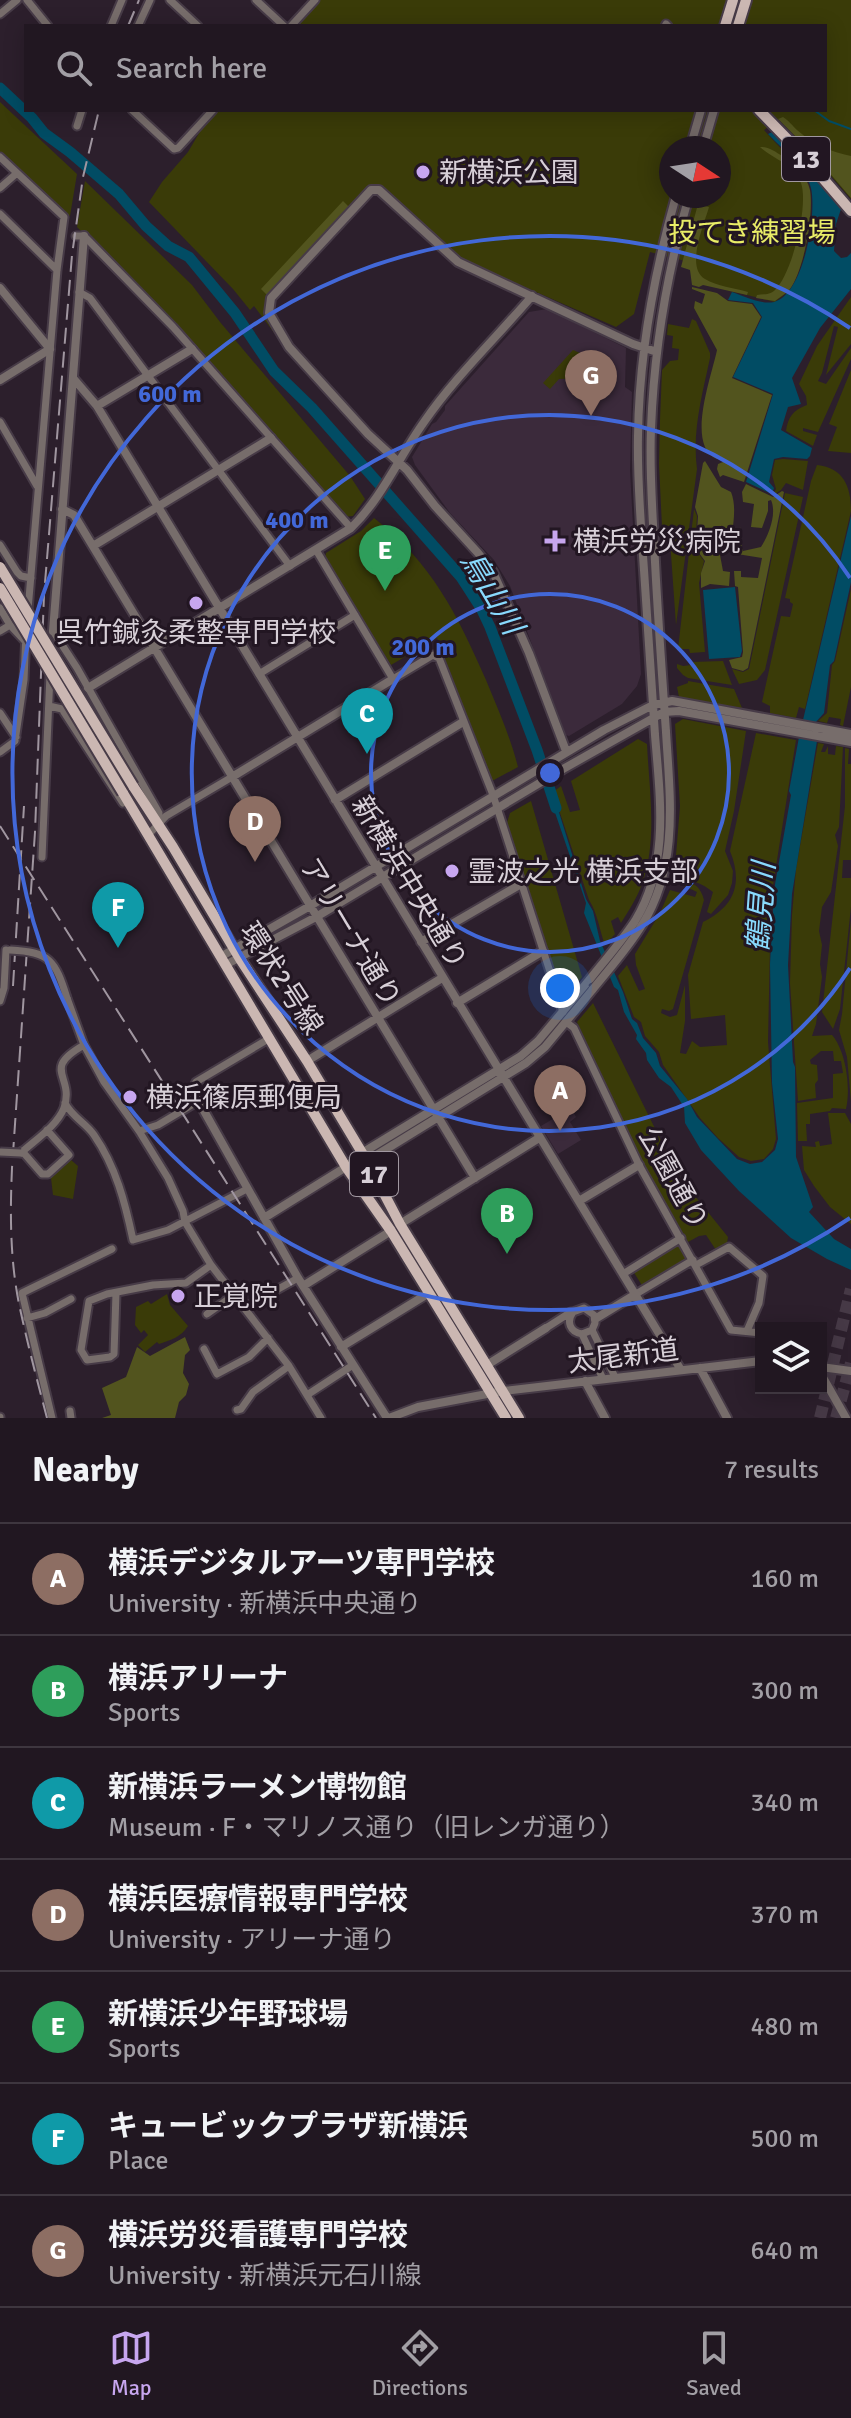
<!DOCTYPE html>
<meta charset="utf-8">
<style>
body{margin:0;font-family:Signika,"Noto Sans JP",sans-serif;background:#2d242e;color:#f1f3f6}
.controls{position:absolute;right:24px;bottom:24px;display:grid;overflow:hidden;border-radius:0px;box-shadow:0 4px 20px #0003}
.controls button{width:72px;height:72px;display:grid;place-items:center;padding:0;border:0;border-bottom:2px solid #3e363f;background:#211721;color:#f1f3f6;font:40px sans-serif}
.compass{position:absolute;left:659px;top:136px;width:72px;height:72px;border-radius:50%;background:#211721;box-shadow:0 4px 20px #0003;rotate:102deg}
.you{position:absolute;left:560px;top:988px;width:28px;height:28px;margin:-20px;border:6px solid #fff;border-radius:50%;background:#1a73e8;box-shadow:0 0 0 12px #1a73e833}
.badge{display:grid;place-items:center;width:52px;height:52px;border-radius:50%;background:#c7a6ef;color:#fff;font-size:26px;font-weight:700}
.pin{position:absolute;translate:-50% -66px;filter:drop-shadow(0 2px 4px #0008)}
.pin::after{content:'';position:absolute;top:42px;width:28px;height:24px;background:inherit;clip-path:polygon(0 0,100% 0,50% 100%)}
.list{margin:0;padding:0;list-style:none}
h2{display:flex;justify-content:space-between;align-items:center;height:104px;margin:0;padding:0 32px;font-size:34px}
h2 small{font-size:26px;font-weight:400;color:#a29fa5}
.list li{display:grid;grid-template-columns:52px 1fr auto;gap:24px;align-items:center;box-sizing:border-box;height:112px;padding:0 32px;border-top:2px solid #3e363f}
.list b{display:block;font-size:30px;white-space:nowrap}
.list p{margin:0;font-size:26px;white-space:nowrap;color:#a29fa5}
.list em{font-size:26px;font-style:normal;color:#a29fa5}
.icon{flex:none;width:44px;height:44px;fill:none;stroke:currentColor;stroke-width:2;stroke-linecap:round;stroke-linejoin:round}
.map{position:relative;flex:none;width:851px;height:1418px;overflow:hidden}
.search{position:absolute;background:#211721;box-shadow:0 4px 20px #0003;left:24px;right:24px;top:24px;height:88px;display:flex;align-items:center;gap:20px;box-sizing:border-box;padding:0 28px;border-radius:0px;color:#a29fa5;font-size:30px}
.sheet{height:888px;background:#211721}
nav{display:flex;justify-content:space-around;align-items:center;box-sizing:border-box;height:112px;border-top:2px solid #3e363f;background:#211721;font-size:22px;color:#a29fa5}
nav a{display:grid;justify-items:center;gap:4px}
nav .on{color:#c7a6ef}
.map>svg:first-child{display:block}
.built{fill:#3b2a3b}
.green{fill:#3a3b08;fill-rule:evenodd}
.forest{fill:#52541e}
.water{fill:#014c64}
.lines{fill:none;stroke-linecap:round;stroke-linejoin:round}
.stream{stroke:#014c64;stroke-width:2}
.river{stroke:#014c64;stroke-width:11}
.motorway-tunnel{stroke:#463946;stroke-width:12;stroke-dasharray:12 6;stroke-linecap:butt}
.minor-casing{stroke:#473b47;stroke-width:11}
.tertiary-casing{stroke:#473b47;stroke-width:12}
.primary-casing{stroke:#473b47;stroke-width:14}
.minor{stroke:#776d6b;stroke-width:7}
.tertiary{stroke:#776d6b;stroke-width:8}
.primary{stroke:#cbb7b2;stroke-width:10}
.rail{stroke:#a096a0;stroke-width:2;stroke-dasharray:16 8;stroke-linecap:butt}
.minor-bridge-casing{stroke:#473b47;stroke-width:11;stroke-linecap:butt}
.tertiary-bridge-casing{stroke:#473b47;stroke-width:12;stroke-linecap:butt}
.primary-bridge-casing{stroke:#473b47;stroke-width:14;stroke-linecap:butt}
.minor-bridge{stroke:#776d6b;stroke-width:7}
.tertiary-bridge{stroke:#776d6b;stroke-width:8}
.primary-bridge{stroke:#cbb7b2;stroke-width:10}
.ring{fill:none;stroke:#4268d8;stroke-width:4}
.poi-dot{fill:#c7a6ef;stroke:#221622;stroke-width:3}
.labels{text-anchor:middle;stroke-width:6;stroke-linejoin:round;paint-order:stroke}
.shield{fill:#221622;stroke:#a198a1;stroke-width:2}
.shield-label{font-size:26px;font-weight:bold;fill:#d7cfd7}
.poi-label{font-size:28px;fill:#d7cfd7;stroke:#221622;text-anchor:start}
.park-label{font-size:28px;fill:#e9ed67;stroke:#221622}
.street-label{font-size:28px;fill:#d7cfd7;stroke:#221622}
.water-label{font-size:30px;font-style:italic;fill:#88d9fd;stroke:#221622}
.centre{fill:#4268d8;stroke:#221622;stroke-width:4}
.ring-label{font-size:24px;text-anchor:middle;font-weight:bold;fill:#4268d8;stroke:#221622;stroke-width:6;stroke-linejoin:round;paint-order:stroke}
</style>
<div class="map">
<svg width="851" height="1418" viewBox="0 0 851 1418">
<rect width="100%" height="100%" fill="#2c1f2c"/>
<path class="built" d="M547 309 626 348 625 387 632 392 630 470 641 674 637 686 622 704 569 736 566 735 510 586 494 560 450 513 415 465 412 457 432 424 436 422 445 410V406L529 312Z
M571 1108 576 1117 570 1122 581 1140 558 1154 541 1126Z"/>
<path class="green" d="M319 0H851V199L781 118 764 130C778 146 795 161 805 179 818 202 805 269 789 289 786 294 779 298 775 302L699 283 685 261 650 252 634 314 616 327 458 258 379 187 373 185 266 294 268 296C262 314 272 327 281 342L254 306 250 310 233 289 149 202 162 182 188 152 205 123 217 110H825V26H295ZM671 148H719V196H671Z
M0 102 77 174 70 216 63 212 0 154Z
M85 181 192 285 220 322 350 476 365 499 353 516 343 517 200 351 77 227Z
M851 297V344L826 375 838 327 834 326 822 373 818 381 826 384 851 348V359L818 432 803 428V431L817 435 813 446 786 431C788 417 793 410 807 405L806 396 799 384 817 346Z
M692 319 696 321 710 353V358C702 396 692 431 697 469L676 625 669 526 662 527 659 464 660 420 662 370 670 361 678 360 679 349 672 348 673 336 667 335 668 324 689 328Z
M573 350 605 364 606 377 559 379 550 389 543 383Z
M851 370V453L828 451 837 427 829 424Z
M783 459 808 461 803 490 786 483 781 490 772 496 776 489 772 475 775 460Z
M817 465C844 468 851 487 851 511L805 709 799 707 796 718 770 713V706L762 702 781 616 790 617 793 604 790 602V599L785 598 811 481Z
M785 493 803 497 765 670 757 680 739 684 732 669 743 672 749 669Z
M694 509 697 516 695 549 704 561 699 583 705 652 690 653 689 649H678Z
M374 518C432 563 457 614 486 680 498 709 510 736 518 767L492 781 437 638 391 665 325 558 326 553 361 531Z
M851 589V687L843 726 840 725 841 719 829 717 827 723 818 721 827 713 832 665 835 661Z
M723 661 732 685 688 678 683 675 677 668V664L683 666 692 665V662Z
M688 681 734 689 742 708 679 697 677 687 688 683Z
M683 719 746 731 734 811 725 851 733 871 732 883 728 895 711 914 707 912 713 892C700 882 690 879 674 880L680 806 675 724Z
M756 733 796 740 771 898 768 1042 776 1139 773 1149 764 1159 751 1161 739 1157 718 1138 700 1118 663 1065 659 1052 645 1036 641 1022 634 1017 618 976 627 965 639 991 645 989 636 965 635 954 660 913 670 890 695 897 697 892 678 883C693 881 700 885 704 900L673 1009 669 1011 662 1009 661 1013 670 1017 677 1015 685 985V1021L680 1053 686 1054 692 1041 700 1047 727 1045 725 1015 691 1019 688 975 703 922C735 906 743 883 730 851Z
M638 739 647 744C649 789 658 840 642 884 637 898 629 910 621 923L618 917 611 921 615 934 605 945C599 929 598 914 589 900L553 792 561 786 570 812 580 810 571 781Z
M818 743 824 744 821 752H825L828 746V754L835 755 836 746 843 747 839 827 835 835 838 846 831 892 822 907 819 931 822 945 820 964 822 977 816 1024 812 1036 832 1035C846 1051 851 1088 846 1109L832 1108 830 1111 810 1114V1124H806L807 1141H798L797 1103 833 1098V1074L843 1073 841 1061H834L833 1051H821L810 1060 811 1064 817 1065 818 1080 815 1084 816 1098 798 1101 790 983 792 915 796 869Z
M845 748 849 749 848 764H851V860H843L842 878H851V907L840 1009 833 1029 822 1012 845 806Z
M531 801 582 977 565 998 562 996 506 826 510 813Z
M851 920V1102L847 1057 839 1030 842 1014Z
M593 1003 678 1175 728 1237 727 1243 716 1250 706 1235 699 1236 688 1242 639 1156 577 1022Z
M828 1113H845L851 1124V1224L830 1207 814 1186 804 1170 802 1146 816 1147 815 1142 819 1141 820 1146 832 1144Z
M71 1160 78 1166 73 1199 53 1195 51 1178Z
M676 1244H680L688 1259 686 1261 643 1287 633 1271Z
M167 1294 170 1305 188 1326C181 1337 171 1340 159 1344L157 1342 145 1352 138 1345 148 1335 144 1330 141 1333 135 1325 136 1307 148 1301 151 1304Z"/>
<path class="forest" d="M783 117C789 121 792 125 797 130 813 144 831 152 851 156V198L828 171 822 157 815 151 812 153 778 119Z
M760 147C769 146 775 152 783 156 794 163 807 176 810 190 814 213 804 270 790 289 787 293 780 297 775 301L756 298 757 295C764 294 770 295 775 290 792 274 809 205 801 183 793 163 774 160 760 147Z
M343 201 351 209 268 296 261 289Z
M698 204 709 207C704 225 685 267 705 279 717 286 734 288 748 292L747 295 703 285 699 287 692 285 690 270 681 267Z
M692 287 717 293 728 301 752 304 761 317 732 378 772 395 744 482 723 475 720 477 717 469 718 464 723 462V459L720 456 717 459C685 446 712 375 717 350L694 308 695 301 702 304 705 294 692 289Z
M705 461 721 487 731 492C736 504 734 520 732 533L718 538 719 541 725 540 728 543 720 555 723 571 730 572 729 586 710 584 701 588V573L705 561 696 549 698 516 695 507 703 463Z
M746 484 773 497 782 491 784 492 748 668 743 671 732 668 729 660 742 657 743 652 738 587 735 586 734 571H741V577L758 578 762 558 737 554 740 527C742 536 740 543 743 551L761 547C769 534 777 514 771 500L768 501V511L762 528 751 527 754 504 743 502 742 492Z
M185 1337 190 1350 185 1355 183 1373 189 1384 186 1395 179 1402 175 1418H102L111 1415 102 1388 126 1377 137 1347 150 1356Z"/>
<path class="water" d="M774 131 842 206 836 224 834 251 841 258 847 257 851 253V289L820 328 792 378 801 404 788 407 781 430 812 448 810 456 807 459 783 457 774 459 769 482 774 488 772 494 746 482 773 394 733 377 762 317 753 303 728 300 732 292C744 296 761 305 774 302 804 294 817 214 811 188 806 167 782 149 768 134Z
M851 516V582L834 661 830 665 824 713 816 722 817 741 792 894 788 965 793 1062 795 1067 796 1157 813 1207 809 1212 834 1239 851 1249V1270L827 1259 791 1238 739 1191 701 1150 685 1123 684 1107 671 1087 659 1078 647 1060 646 1053 636 1039 637 1035 624 1012 618 990 614 987 584 913 586 903 549 795 553 793 586 899 593 911 600 941 623 992 632 1019 637 1023 643 1038 656 1053 660 1066 687 1099 697 1117 737 1159 750 1164 762 1162 775 1150 778 1139 772 1083 770 964 774 890 791 795 789 791 799 737Z
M735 587 742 651 740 657 709 659 703 590Z"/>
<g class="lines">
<path class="stream" d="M814 110 829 121 851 129"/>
<path class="river" d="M0 88 32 118 44 133 70 152 119 194 146 226 168 246 189 257 235 313 274 371 312 408 461 577 481 608 490 627 537 750 556 808"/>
<path class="motorway-tunnel" d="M820 1418 851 1289
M836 1418 851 1363"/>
<defs>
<path id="minor" d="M27 0 48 26
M170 0 198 26
M256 0 284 26
M0 14 17 0
M111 26 122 0
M138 26 150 0
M291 26 315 0
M665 26 666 24 668 26
M132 110 174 149 178 148 213 110
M77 126 82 110
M0 157 64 217 57 270 28 610
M0 188 17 173
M0 214 57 270
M76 236H84L90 242 173 327 351 528
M79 292 90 298 290 566
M0 422 37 486
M0 545 17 572 21 576 31 578
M316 550 393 679 433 655 439 658 493 795 563 1012
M0 608 10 625
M0 631 10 625 25 641
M53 631 77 668 159 813 157 824
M259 674 355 615
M49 706 62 709 123 803
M0 713 16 737
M0 752 15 741 24 680 26 631
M149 834 166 816 232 777
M42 857 50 675
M67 998 84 1045 104 1082 139 1131 168 1178 183 1211 185 1222 211 1265 289 1366 321 1418
M0 1001 4 988 6 950
M566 1022 574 1028 639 1165 731 1330 761 1333
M65 1103C72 1117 86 1123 94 1135 116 1167 125 1202 133 1240L168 1230 247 1189
M139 1131 158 1125 195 1103 199 1102 193 1089 196 1082 270 1038
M22 1151 42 1174H48L69 1155 47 1130
M21 1153C35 1140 57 1126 64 1108 75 1075 40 1070 84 1045
M696 1265 729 1247 763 1276 759 1303 747 1331
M623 1274 681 1238
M116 1293 114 1354 110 1357 87 1360 81 1350 89 1301 107 1294 153 1285 186 1283 211 1265
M636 1294 693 1260
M244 1308 298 1278
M207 1314 234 1295
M27 1318 45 1313 71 1299
M546 1328 571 1312
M592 1330 615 1377
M582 1334 592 1330 595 1323 594 1315 584 1308 573 1312C566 1322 570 1332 582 1334L603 1379
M204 1349 217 1374 249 1357 268 1338
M307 1395 353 1365
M237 1410 241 1409 253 1392 289 1366
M70 1411 71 1418
M0 1417V1418
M52 1418 22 1293 112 1249"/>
<path id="tertiary" d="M690 148 701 110
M703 148 714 110
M0 288 50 349 0 380
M73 378 97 406 681 1370
M97 406 192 349
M62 509 74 515 475 1178
M93 546 271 438
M53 631 84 236
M88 688 351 528C382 498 399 457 424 422 455 377 496 338 532 296
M666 732C662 675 658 619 655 562 653 518 649 473 651 429 654 349 667 272 689 196
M655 735C651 680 648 625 644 570 641 526 637 481 638 436 639 355 654 274 676 196
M566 751 529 653 493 572 478 553 435 506 407 470 368 434 289 347 269 313 271 298 371 190H379L458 262 633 344 657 352
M232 777 393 679
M335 800 463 722
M421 942 521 884
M222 956 310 906 604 730 653 705 672 701 851 734
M227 964 316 917 563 769 664 712 679 711 851 742
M457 1003 543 951
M307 1061 442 978
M199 1102 298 1278 387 1418
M351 1166 367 1161 526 1063 545 1047 593 989
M579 1201 639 1165
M264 1218 346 1167 362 1153 521 1056 538 1041 590 979
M400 1224 539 1138
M303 1286 391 1231
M595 1319 636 1294
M341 1347 429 1293
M487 1365 546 1328
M821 1367 851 1371
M700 1368 727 1418
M821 1374 846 1418
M585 1381 605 1418
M389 1418 418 1407 503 1391 761 1361"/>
<path id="primary" d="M725 26 733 0
M738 26 746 0
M759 110 801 153 851 211
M133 786 173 847 240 959 307 1061 367 1161 400 1224 519 1418
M123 793 346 1167 391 1231 506 1418"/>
</defs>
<use href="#minor" class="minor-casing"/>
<use href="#tertiary" class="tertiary-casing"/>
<use href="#primary" class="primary-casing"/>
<use href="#minor" class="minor"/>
<use href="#tertiary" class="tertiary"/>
<use href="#primary" class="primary"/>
<path class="rail" d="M128 26 139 0
M0 826 376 1418
M13 986 24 806
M47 1418C37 1380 27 1342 19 1304 10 1259 10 1213 12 1168L35 832 44 595 72 255 83 177 99 110"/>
<defs>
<path id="minor-bridge" d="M10 950C50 952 55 960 67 998
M0 1152 21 1153"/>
<path id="tertiary-bridge" d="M590 979C605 960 622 941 635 921 670 864 660 798 655 735
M593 989C610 968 628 948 642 925 679 866 670 798 666 732"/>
<path id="primary-bridge" d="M0 567 133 786
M0 588 123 793"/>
</defs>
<use href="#minor-bridge" class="minor-bridge-casing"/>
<use href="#tertiary-bridge" class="tertiary-bridge-casing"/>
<use href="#primary-bridge" class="primary-bridge-casing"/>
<use href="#minor-bridge" class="minor-bridge"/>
<use href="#tertiary-bridge" class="tertiary-bridge"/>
<use href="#primary-bridge" class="primary-bridge"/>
</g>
<g class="ring">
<circle cx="550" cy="773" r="179"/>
<path d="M850 968A358 358 0 1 1 850 578"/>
<path d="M850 1218A537 537 0 1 1 850 328"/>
</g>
<g class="poi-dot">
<circle cx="423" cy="172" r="8"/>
<path d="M551 529h8v8h8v8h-8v8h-8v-8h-8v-8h8z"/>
<circle cx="196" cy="603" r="8"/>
<circle cx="452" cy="871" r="8"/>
<circle cx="130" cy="1097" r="8"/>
<circle cx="178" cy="1296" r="8"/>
</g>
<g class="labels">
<g class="shield">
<rect x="782" y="137" width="48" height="44" rx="6"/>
<rect x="350" y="1152" width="48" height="44" rx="6"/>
</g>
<g class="shield-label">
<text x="806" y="168">13</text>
<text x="374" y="1183">17</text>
</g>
<g class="poi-label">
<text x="439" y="182">新横浜公園</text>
<text x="573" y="551">横浜労災病院</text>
<text x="196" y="642" text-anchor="middle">呉竹鍼灸柔整専門学校</text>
<text x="468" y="881">霊波之光 横浜支部</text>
<text x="146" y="1107">横浜篠原郵便局</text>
<text x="194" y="1306">正覚院</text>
</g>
<g class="park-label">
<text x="752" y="242">投てき練習場</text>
</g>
<g class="street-label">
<text transform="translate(410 882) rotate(59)" y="10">新横浜中央通り</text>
<text transform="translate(351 932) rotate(59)" y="10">アリーナ通り</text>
<text transform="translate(282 978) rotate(57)" y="10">環状2号線</text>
<text transform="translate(674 1178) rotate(61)" y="10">公園通り</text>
<text transform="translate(623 1355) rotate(-7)" y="10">太尾新道</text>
</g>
<g class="water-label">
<text transform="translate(492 593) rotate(59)" y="10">鳥山川</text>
<text transform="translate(761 907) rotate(-86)" y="10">鶴見川</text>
</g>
</g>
<circle cx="550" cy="773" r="12" class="centre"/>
<g class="ring-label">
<text x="170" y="402">600 m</text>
<text x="297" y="528">400 m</text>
<text x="423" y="655">200 m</text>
</g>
</svg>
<div class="controls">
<button><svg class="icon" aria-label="layers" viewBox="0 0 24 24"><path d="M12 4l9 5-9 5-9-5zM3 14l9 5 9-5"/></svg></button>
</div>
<svg class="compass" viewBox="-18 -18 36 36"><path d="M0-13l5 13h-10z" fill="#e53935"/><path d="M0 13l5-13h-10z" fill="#a29fa5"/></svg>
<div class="you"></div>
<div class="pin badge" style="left:560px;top:1131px;background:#8d6e63">A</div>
<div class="pin badge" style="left:507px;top:1254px;background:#2e9e5b">B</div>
<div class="pin badge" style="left:367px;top:754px;background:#0f9aa8">C</div>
<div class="pin badge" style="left:255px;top:862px;background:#8d6e63">D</div>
<div class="pin badge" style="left:385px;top:591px;background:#2e9e5b">E</div>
<div class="pin badge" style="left:118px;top:948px;background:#0f9aa8">F</div>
<div class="pin badge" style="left:591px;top:416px;background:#8d6e63">G</div>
<div class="search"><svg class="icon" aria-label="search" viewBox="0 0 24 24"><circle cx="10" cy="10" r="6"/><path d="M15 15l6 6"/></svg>Search here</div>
</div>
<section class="sheet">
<h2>Nearby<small>7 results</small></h2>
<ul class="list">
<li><span class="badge" style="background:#8d6e63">A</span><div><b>横浜デジタルアーツ専門学校</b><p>University · 新横浜中央通り</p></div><em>160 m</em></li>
<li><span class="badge" style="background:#2e9e5b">B</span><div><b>横浜アリーナ</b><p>Sports</p></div><em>300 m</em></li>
<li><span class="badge" style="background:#0f9aa8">C</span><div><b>新横浜ラーメン博物館</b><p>Museum · F・マリノス通り（旧レンガ通り）</p></div><em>340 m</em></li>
<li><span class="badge" style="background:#8d6e63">D</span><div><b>横浜医療情報専門学校</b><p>University · アリーナ通り</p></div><em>370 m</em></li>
<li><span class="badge" style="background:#2e9e5b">E</span><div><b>新横浜少年野球場</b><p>Sports</p></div><em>480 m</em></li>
<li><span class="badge" style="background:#0f9aa8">F</span><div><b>キュービックプラザ新横浜</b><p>Place</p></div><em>500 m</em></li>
<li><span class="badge" style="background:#8d6e63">G</span><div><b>横浜労災看護専門学校</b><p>University · 新横浜元石川線</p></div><em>640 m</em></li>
</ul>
</section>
<nav>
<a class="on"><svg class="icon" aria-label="map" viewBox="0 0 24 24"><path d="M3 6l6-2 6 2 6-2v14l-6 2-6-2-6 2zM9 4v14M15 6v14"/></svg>Map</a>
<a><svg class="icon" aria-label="directions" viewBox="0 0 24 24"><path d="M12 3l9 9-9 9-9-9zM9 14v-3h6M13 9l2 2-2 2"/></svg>Directions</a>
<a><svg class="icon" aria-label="saved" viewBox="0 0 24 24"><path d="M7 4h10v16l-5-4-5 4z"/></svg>Saved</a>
</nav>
